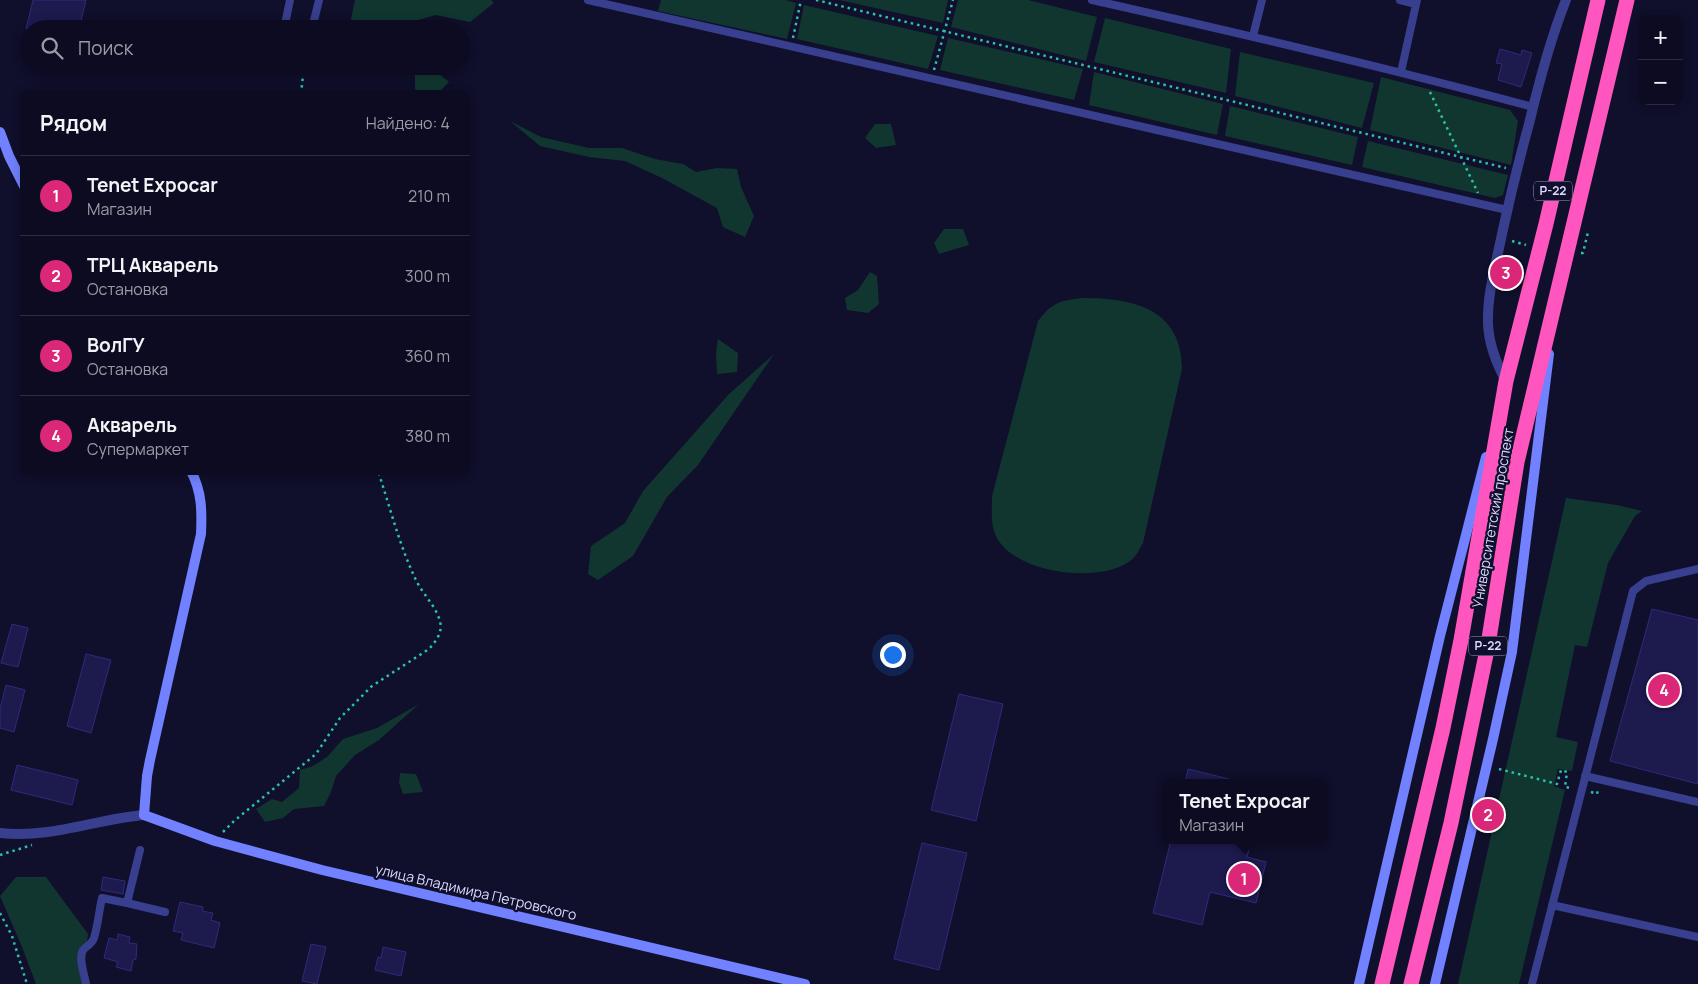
<!DOCTYPE html>
<html lang="ru">
<meta charset="utf-8">
<style>
body{margin:0;font-family:Manrope,sans-serif;background:#15142a;color:#f1f3f6}
.controls{position:absolute;right:15px;top:15px;display:grid;overflow:hidden;border-radius:10px;box-shadow:0 2px 12px #0003}
.controls button{width:45px;height:45px;display:grid;place-items:center;padding:0;border:0;border-bottom:1px solid #2c2b3f;background:#0c0b21;color:#f1f3f6;font:25px sans-serif}
.you{position:absolute;left:892px;top:654px;width:18px;height:18px;margin:-12px;border:4px solid #fff;border-radius:50%;background:#1a73e8;box-shadow:0 0 0 8px #1a73e833}
.badge{display:grid;place-items:center;width:32px;height:32px;border-radius:50%;background:#db2777;color:#fff;font-size:16px;font-weight:700}
.pin{position:absolute;translate:-50% -50%;border:2px solid #fff;box-shadow:0 1px 5px #0006}
.popup{position:absolute;left:1162px;top:779px;width:165px;height:65px;box-sizing:border-box;display:grid;place-content:center;border-radius:10px;background:#0c0b21;filter:drop-shadow(0 1px 4px #0005);font-size:16px;white-space:nowrap;color:#9a9ba5}
.popup b{font-size:19px;color:#f1f3f6}
.popup::after{content:'';position:absolute;left:50%;top:100%;margin-left:-10px;border:10px solid transparent;border-top-color:#0c0b21}
.list{margin:0;padding:0;list-style:none}
h2{display:flex;justify-content:space-between;align-items:center;height:65px;margin:0;padding:0 20px;font-size:21px}
h2 small{font-size:16px;font-weight:400;color:#9a9ba5}
.list li{display:grid;grid-template-columns:32px 1fr auto;gap:15px;align-items:center;box-sizing:border-box;height:80px;padding:0 20px;border-top:1px solid #2c2b3f}
.list b{display:block;font-size:19px;white-space:nowrap}
.list p{margin:0;font-size:16px;white-space:nowrap;color:#9a9ba5}
.list em{font-size:16px;font-style:normal;color:#9a9ba5}
.icon{flex:none;width:28px;height:28px;fill:none;stroke:currentColor;stroke-width:2;stroke-linecap:round;stroke-linejoin:round}
.map{position:relative;flex:none;width:1698px;height:984px;overflow:hidden}
.search{position:absolute;background:#0c0b21;box-shadow:0 2px 12px #0003;left:20px;top:20px;width:450px;height:55px;display:flex;align-items:center;gap:12px;box-sizing:border-box;padding:0 18px;border-radius:28px;color:#9a9ba5;font-size:19px}
.panel{position:absolute;background:#0c0b21;box-shadow:0 2px 12px #0003;left:20px;top:90px;width:450px;height:385px;border-radius:10px}
.map>svg:first-child{display:block}
.green{fill:#113630}
.building{fill:#1d1a4e;stroke:#2f2a7c}
.lines{fill:none;stroke-linecap:round;stroke-linejoin:round}
.path{stroke:#27c5a6;stroke-width:2.5;stroke-dasharray:2.5 4;stroke-linecap:butt}
.lane{stroke:#373f8e;stroke-width:8}
.street{stroke:#373f8e;stroke-width:10}
.secondary{stroke:#7181ff;stroke-width:10}
.highway{stroke:#ff55be;stroke-width:15}
.labels{text-anchor:middle;stroke-width:4.5;stroke-linejoin:round;paint-order:stroke}
.shield{fill:#100f2c;stroke:#9d9dc0;stroke-width:1}
.shield-label{font-size:12px;font-weight:bold;fill:#dadaff}
.street-label{font-size:14px;fill:#dadaff;stroke:#100f2c}
</style>
<div class="map">
<svg width="1698" height="984" viewBox="0 0 1698 984">
<rect width="100%" height="100%" fill="#100f2c"/>
<path class="green" d="M355 0H491L494 3 470 22 436 15 386 29H349Z
M661 0H786L796 3 787 39 658 11Z
M839 0H948L943 23Z
M958 0H1028L1097 17 1086 61 951 27Z
M804 5 938 36 928 69 797 39Z
M1105 18 1231 49 1226 93 1094 62Z
M948 38 1083 69 1074 100 940 70Z
M1240 52 1374 83 1362 128 1235 96Z
M354 66H392L385 74H369L353 68Z
M425 66H429L449 82 438 93H423L415 89V75Z
M1094 72 1223 104 1217 135 1089 105Z
M1381 77 1510 110 1518 121 1511 165 1370 130Z
M1230 106 1358 137 1352 165 1225 136Z
M510 121 541 137 589 148H622L655 159 683 164 696 172 717 168 737 169 741 187 754 216 745 237 723 227 717 208 662 178 625 161 589 157 540 146Z
M875 124H891L896 145 876 148 865 138Z
M1368 141 1508 175 1503 195 1495 198 1362 167Z
M944 229H963L969 245 939 254 934 243Z
M870 272 877 276 879 304 868 313 847 310 845 298 858 290Z
M1083 298C1134 298 1182 309 1182 369L1143 543C1139 550 1135 559 1127 563 1095 583 1016 573 997 538 990 525 992 510 992 496L1038 321C1053 302 1059 301 1083 298Z
M718 339 738 353 737 372 717 374 716 353Z
M774 354 698 465 667 497 633 556 598 580 588 574 591 546 625 523 643 491 729 394Z
M1566 498 1617 505 1642 511 1635 516 1608 563 1587 647 1575 645 1556 737 1578 742 1572 771 1558 769 1554 786 1565 790 1519 984H1458Z
M419 704 379 740 355 755 336 776 331 792 324 806 294 809 283 818 265 822 256 809 272 799 282 802 299 788 300 770 313 766 327 757 343 739 377 728Z
M400 773 416 774 423 792 403 794 399 783Z
M16 877H46L88 934 82 984H36L22 947 0 896Z"/>
<path class="building" d="M33 0H86L79 29H26Z
M1500 49 1521 55 1522 50 1532 53 1521 87 1498 80 1502 64 1496 63Z
M1652 609 1698 620V784L1610 761Z
M12 624 28 628 18 667 1 663Z
M86 654 111 660 91 733 67 726Z
M6 685 25 690 14 732 0 728V709Z
M959 694 1003 704 976 821 931 810Z
M17 765 78 780 72 805 11 790Z
M1188 769 1229 779 1228 783H1185Z
M1171 840H1238L1237 843 1250 846 1247 857 1266 862 1256 903 1210 892 1202 925 1153 913Z
M922 843 967 853 939 970 894 959Z
M103 877 125 881 123 894 101 890Z
M180 902 203 907 202 911 213 913 211 920 220 923 214 948 181 940 183 933 173 931Z
M118 934 130 937 129 943 137 944 136 959 133 960 131 971 116 967 118 962 104 958 109 938 117 940Z
M311 944 326 947 317 984 302 981Z
M383 947 406 952 401 976 375 970 378 957 381 958Z"/>
<g class="lines">
<path class="path" d="M816 0 1506 168
M793 38 801 0
M934 70 953 0
M1430 92 1478 193
M301 94 304 66
M1512 241 1526 245
M1581 253H1583L1588 232
M1499 769 1557 784 1561 770 1567 772 1565 787 1571 788
M1591 792 1597 794 1598 789
M223 832 234 821 316 754 340 718 372 686 429 649C437 640 444 631 439 618 434 604 421 592 415 578 399 544 390 507 378 471
M0 855 32 845
M0 913 12 936 27 984"/>
<path class="lane" d="M588 0 1507 210
M1092 0C1240 33 1387 68 1533 107
M1400 0 1416 4
M284 29 290 0
M312 29 319 0
M1253 36 1262 0
M1401 72 1417 0
M1585 776 1698 802
M140 850 127 903 165 912
M1552 905 1698 937
M86 984C85 976 77 956 84 949 88 945 92 944 94 938 98 925 99 911 102 898L127 903
M1532 984 1633 591 1646 581 1698 569"/>
<path class="street" d="M1506 381C1496 363 1489 345 1488 324 1487 294 1496 264 1502 234 1510 197 1519 160 1529 124 1539 82 1550 40 1566 0
M0 833C50 839 96 819 144 815"/>
<path class="secondary" d="M0 132 9 156 24 186
M191 471C202 492 202 511 201 534L150 760 147 776 144 815 215 841 322 870 805 984
M1359 984 1440 636 1486 457
M1435 984 1493 739 1512 652 1549 354"/>
<path class="highway" d="M1382 984 1443 728 1461 640 1506 381 1546 224 1598 0
M1411 984 1451 823 1488 645 1517 462 1627 0"/>
</g>
<g class="labels">
<g class="shield">
<rect x="1534" y="181.5" width="38" height="19" rx="4"/>
<rect x="1469" y="636.5" width="38" height="19" rx="4"/>
</g>
<g class="shield-label">
<text x="1553" y="195">Р-22</text>
<text x="1488" y="650">Р-22</text>
</g>
<g class="street-label">
<text transform="translate(1493 518) rotate(-80)" y="5">Университетский проспект</text>
<text transform="translate(476 892) rotate(13)" y="5">улица Владимира Петровского</text>
</g>
</g>
</svg>
<div class="controls">
<button>+</button>
<button>−</button>
</div>
<div class="you"></div>
<div class="pin badge" style="left:1244px;top:879px">1</div>
<div class="popup"><b>Tenet Expocar</b>Магазин</div>
<div class="pin badge" style="left:1488px;top:815px">2</div>
<div class="pin badge" style="left:1506px;top:273px">3</div>
<div class="pin badge" style="left:1664px;top:690px">4</div>
<div class="search"><svg class="icon" aria-label="search" viewBox="0 0 24 24"><circle cx="10" cy="10" r="6"/><path d="M15 15l6 6"/></svg>Поиск</div>
<section class="panel">
<h2>Рядом<small>Найдено: 4</small></h2>
<ul class="list">
<li><span class="badge">1</span><div><b>Tenet Expocar</b><p>Магазин</p></div><em>210 m</em></li>
<li><span class="badge">2</span><div><b>ТРЦ Акварель</b><p>Остановка</p></div><em>300 m</em></li>
<li><span class="badge">3</span><div><b>ВолГУ</b><p>Остановка</p></div><em>360 m</em></li>
<li><span class="badge">4</span><div><b>Акварель</b><p>Супермаркет</p></div><em>380 m</em></li>
</ul>
</section>
</div>
